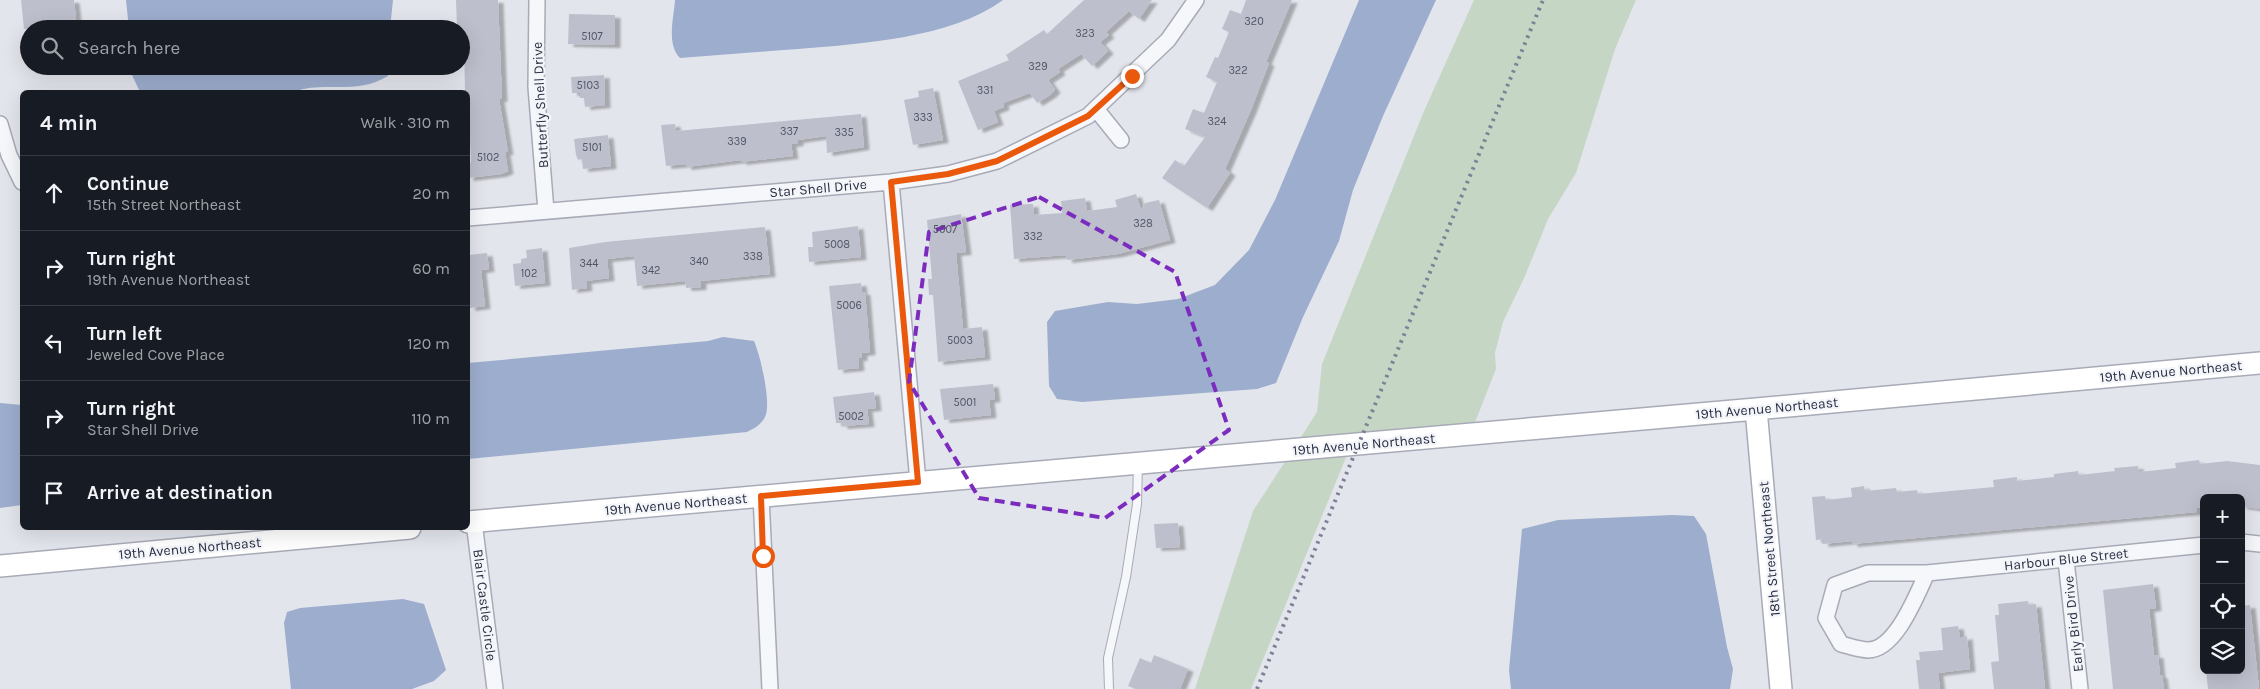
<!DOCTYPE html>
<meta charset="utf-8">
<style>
body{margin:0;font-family:Karla,sans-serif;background:#242831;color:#f1f3f6}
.controls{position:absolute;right:15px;bottom:15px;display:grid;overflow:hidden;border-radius:8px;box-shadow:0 5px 20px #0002}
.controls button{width:45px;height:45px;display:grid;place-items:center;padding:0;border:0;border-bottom:1px solid #363941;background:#171b24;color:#f1f3f6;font:25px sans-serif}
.stop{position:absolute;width:15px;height:15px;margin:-11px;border:4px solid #ea580c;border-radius:50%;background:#fff}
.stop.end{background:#ea580c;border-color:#fff;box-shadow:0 1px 5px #0008}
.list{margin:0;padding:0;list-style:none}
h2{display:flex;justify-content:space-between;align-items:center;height:65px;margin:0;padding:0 20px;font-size:21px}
h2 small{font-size:16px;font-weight:400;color:#9ea1a6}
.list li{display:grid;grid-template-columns:32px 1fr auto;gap:15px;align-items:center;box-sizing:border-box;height:75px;padding:0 20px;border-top:1px solid #363941}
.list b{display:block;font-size:19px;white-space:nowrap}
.list p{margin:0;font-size:16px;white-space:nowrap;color:#9ea1a6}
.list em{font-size:16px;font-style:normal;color:#9ea1a6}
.icon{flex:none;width:28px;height:28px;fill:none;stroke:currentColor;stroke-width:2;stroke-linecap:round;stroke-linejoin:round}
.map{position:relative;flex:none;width:2260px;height:689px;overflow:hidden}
.search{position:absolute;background:#171b24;box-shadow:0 5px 20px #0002;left:20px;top:20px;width:450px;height:55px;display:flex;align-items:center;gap:12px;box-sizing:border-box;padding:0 18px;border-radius:28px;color:#9ea1a6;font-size:19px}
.panel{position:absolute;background:#171b24;box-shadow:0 5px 20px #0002;left:20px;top:90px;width:450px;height:440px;border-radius:8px}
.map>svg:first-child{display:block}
.green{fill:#c6d6c4}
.water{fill:#9dadcd}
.building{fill:#bdc0cc;filter:url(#shadow)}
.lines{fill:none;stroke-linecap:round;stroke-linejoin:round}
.lane-casing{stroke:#a8abb7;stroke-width:10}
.street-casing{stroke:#a8abb7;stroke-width:18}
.secondary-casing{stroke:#a8abb7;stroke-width:24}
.lane{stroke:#f6f7fa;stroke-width:8}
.street{stroke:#f6f7fa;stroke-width:15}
.secondary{stroke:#fff;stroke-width:21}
.rail{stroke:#7c8296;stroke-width:4;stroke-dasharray:2.5 5;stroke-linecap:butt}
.route{stroke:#ea580c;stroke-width:6}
.marked{fill:none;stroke:#7b2cbf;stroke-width:4;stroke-dasharray:10 6;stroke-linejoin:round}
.labels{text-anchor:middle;stroke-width:4.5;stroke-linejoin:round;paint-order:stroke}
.number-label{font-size:11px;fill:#4f5467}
.street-label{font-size:14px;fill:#2a3045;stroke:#f3f5f9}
</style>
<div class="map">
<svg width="2260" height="689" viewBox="0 0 2260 689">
<defs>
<filter id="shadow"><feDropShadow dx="5.5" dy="3" stdDeviation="1" flood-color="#0004"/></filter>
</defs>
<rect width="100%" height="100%" fill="#e3e5ec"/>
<path class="green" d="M1474 0H1636L1615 49 1576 173 1548 219 1525 276 1503 322 1495 353 1496 369 1474 425 1299 440 1317 412 1322 364 1424 111Z
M1347 455 1251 689H1195L1253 511 1286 460Z"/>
<path class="water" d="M126 0H393L390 29H129Z
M675 0H1003C952 38 860 44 798 49 758 52 719 55 680 58 666 44 674 17 675 0Z
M1359 0H1436L1383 116 1353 190 1339 241 1303 317 1276 383 1257 389 1082 402 1057 399 1049 386 1047 322 1055 311 1108 302 1137 304 1178 299 1215 285 1249 250 1275 200Z
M131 66H388V76C355 96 323 80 294 92H140L132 75Z
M723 337 754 341C760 354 772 404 765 417 761 425 755 428 747 432L468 459V363L708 341Z
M0 403 22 405V505L0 508Z
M1672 515 1694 516 1706 534 1727 647 1733 669 1730 689H1511L1509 670 1522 529 1558 520Z
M403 599 424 604 446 670 434 681 412 689H291L284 623 287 612 300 608Z"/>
<path class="building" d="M21 0H74L77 29H24Z
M456 0H498L502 99H499L508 152H505L508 171 501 174 468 178V163L471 162 468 92H465L464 41H461V29H457Z
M1084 0H1152L1139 19 1129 11 1106 32 1109 35 1100 42 1108 51 1092 66 1081 54 1058 69 1060 72 1048 80 1055 90 1050 95 1037 103 1030 93 1003 103 1004 107 994 111 998 122 978 130 958 81 1009 60 1006 55 1044 30 1047 34Z
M1246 0H1292L1266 62 1269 63 1251 110 1225 169 1230 173 1207 208 1162 178 1175 160 1184 166 1205 137 1185 129 1193 109 1204 113 1217 82 1206 77 1215 57 1218 58 1229 32 1222 29 1230 10 1241 14Z
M569 14 615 15V45L568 44Z
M604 75 605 105 585 107 584 98H580V93H572L571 77Z
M933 88 943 140 913 145 904 100 919 97 918 91Z
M861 114 864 147 827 153 826 136 798 140V143L791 144 793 156 741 162V160L686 167V164L666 166 661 125 675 124 676 131Z
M608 135 611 166 583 169 582 159 578 160 576 155 574 139Z
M1136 194 1141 210 1145 203 1159 200 1170 240 1118 254 1067 260 1066 255 1014 259 1010 205 1033 204 1034 215 1062 213 1061 201 1085 198 1087 211 1117 207 1115 200Z
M961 214 966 252 956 253 963 329 982 327 985 357 938 362 933 295H929L928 279H932L927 220Z
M858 226 861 257 809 262 808 247H813L812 232Z
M765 227 770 274 701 281V287L686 288 685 281 637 286 634 256 607 259 609 278 586 281 587 288 572 290 569 248 605 242Z
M542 248 545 283 515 286 513 264 521 263V259L527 258 526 250Z
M487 253 489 269 481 270 485 306 470 308 469 302H468V255Z
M861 283 862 292H865L870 352 862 353V358H858L859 368 838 370 829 286Z
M993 384 995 399 989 400 991 415 944 420 940 389Z
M874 392 876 408 867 409 869 424 842 426V423H836L833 397Z
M2199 460 2200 464 2227 461 2260 465V509L2241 506V498H2203L2204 507 2196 508 2197 512 1852 544V541L1823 544V539L1816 540 1812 497 1825 496 1826 500 1852 497 1851 488 1864 486 1865 491 1896 488 1897 492 1917 490 1918 494 1994 487 1993 480 2017 477V481L2054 477V474L2078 471 2079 475 2115 471 2114 468 2138 466 2139 472 2176 468 2175 463Z
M1178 523 1180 547 1156 548 1154 524Z
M2153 584 2156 608 2149 609 2154 655H2158L2160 675H2162L2164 689H2113L2103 590Z
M2028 601 2029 605 2036 604 2045 689H1994L1991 662 1999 661 1995 615H1999L1998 604Z
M2250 605 2259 689H2208L2206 670H2241V606Z
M1958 626 1960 638 1967 636 1970 669 1938 673 1940 689H1919L1916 660H1920L1919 652 1943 650 1941 628Z
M1154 655 1188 669 1180 689H1136L1128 686 1140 658 1151 663Z"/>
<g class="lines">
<defs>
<path id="lane" d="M1109 689 1108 658 1126 577 1137 504 1138 464"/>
<path id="street" d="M537 0 536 87 546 211
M1096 109 1121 140
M0 124 9 155 22 182
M891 182 918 482
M468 218 891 182 948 174 997 161 1088 116 1168 40 1196 0
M761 496 770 689
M474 522 495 689
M2241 542 2260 544
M2066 560 2080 689
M1927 573C1917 594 1896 650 1868 650 1860 650 1849 646 1841 644L1826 618 1835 585 1868 573H1927L2204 545"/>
<path id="secondary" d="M1756 409 1781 689
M468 522 1756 409 2260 363
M0 566 410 528"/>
</defs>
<use href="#lane" class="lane-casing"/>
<use href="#street" class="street-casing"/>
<use href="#secondary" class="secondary-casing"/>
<use href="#lane" class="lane"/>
<use href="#street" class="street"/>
<use href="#secondary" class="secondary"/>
<path class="rail" d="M1257 689 1543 0"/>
</g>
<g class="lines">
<path class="route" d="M763 556 761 496 918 482 891 182 948 174 997 161 1088 116 1132 76"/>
</g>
<path class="marked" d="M1039 197 1175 272 1229 430 1105 518 979 498 909 382 929 232Z"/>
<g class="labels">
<g class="number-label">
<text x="1254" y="25">320</text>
<text x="1085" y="37">323</text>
<text x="592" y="40">5107</text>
<text x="1038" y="70">329</text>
<text x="1238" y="74">322</text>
<text x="588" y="89">5103</text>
<text x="985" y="94">331</text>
<text x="923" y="121">333</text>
<text x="1217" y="125">324</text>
<text x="789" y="135">337</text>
<text x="844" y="136">335</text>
<text x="737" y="145">339</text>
<text x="592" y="151">5101</text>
<text x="488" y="161">5102</text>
<text x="1143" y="227">328</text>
<text x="945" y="233">5007</text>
<text x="1033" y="240">332</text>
<text x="837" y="248">5008</text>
<text x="753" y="260">338</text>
<text x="699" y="265">340</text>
<text x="589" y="267">344</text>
<text x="651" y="274">342</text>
<text x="529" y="277">102</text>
<text x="849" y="309">5006</text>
<text x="960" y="344">5003</text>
<text x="965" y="406">5001</text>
<text x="851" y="420">5002</text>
</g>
<g class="street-label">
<text transform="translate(540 105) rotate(-93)" y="5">Butterfly Shell Drive</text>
<text transform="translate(818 188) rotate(-5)" y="5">Star Shell Drive</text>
<text transform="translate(2171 371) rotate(-5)" y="5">19th Avenue Northeast</text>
<text transform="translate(1767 408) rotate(-5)" y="5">19th Avenue Northeast</text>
<text transform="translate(1364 444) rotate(-5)" y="5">19th Avenue Northeast</text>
<text transform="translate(676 504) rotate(-5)" y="5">19th Avenue Northeast</text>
<text transform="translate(190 548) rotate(-5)" y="5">19th Avenue Northeast</text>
<text transform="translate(1769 549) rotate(-95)" y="5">18th Street Northeast</text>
<text transform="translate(2066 559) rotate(-6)" y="5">Harbour Blue Street</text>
<text transform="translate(485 605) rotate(83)" y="5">Blair Castle Circle</text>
<text transform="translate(2073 624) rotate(-96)" y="5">Early Bird Drive</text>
</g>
</g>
</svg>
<div class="controls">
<button>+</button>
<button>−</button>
<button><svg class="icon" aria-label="locate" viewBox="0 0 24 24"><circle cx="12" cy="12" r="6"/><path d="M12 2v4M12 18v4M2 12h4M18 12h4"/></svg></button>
<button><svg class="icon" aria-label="layers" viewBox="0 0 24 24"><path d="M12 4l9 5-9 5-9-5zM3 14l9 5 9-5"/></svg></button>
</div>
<div class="stop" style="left:763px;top:556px"></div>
<div class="stop end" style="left:1132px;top:76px"></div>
<div class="search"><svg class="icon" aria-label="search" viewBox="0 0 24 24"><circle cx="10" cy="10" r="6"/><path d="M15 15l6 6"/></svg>Search here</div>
<section class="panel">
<h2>4 min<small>Walk · 310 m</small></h2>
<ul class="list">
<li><svg class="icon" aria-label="ahead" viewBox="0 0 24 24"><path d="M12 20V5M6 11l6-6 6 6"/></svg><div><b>Continue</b><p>15th Street Northeast</p></div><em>20 m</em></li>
<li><svg class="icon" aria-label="right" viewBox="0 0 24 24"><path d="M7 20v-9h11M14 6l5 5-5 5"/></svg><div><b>Turn right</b><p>19th Avenue Northeast</p></div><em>60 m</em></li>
<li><svg class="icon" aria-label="left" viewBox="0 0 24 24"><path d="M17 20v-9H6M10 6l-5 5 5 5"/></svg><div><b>Turn left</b><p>Jeweled Cove Place</p></div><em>120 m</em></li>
<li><svg class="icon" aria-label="right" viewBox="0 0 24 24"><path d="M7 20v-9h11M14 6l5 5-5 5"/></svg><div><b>Turn right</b><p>Star Shell Drive</p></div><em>110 m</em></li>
<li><svg class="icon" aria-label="arrive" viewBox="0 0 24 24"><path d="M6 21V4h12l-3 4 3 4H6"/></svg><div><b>Arrive at destination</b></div></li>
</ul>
</section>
</div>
